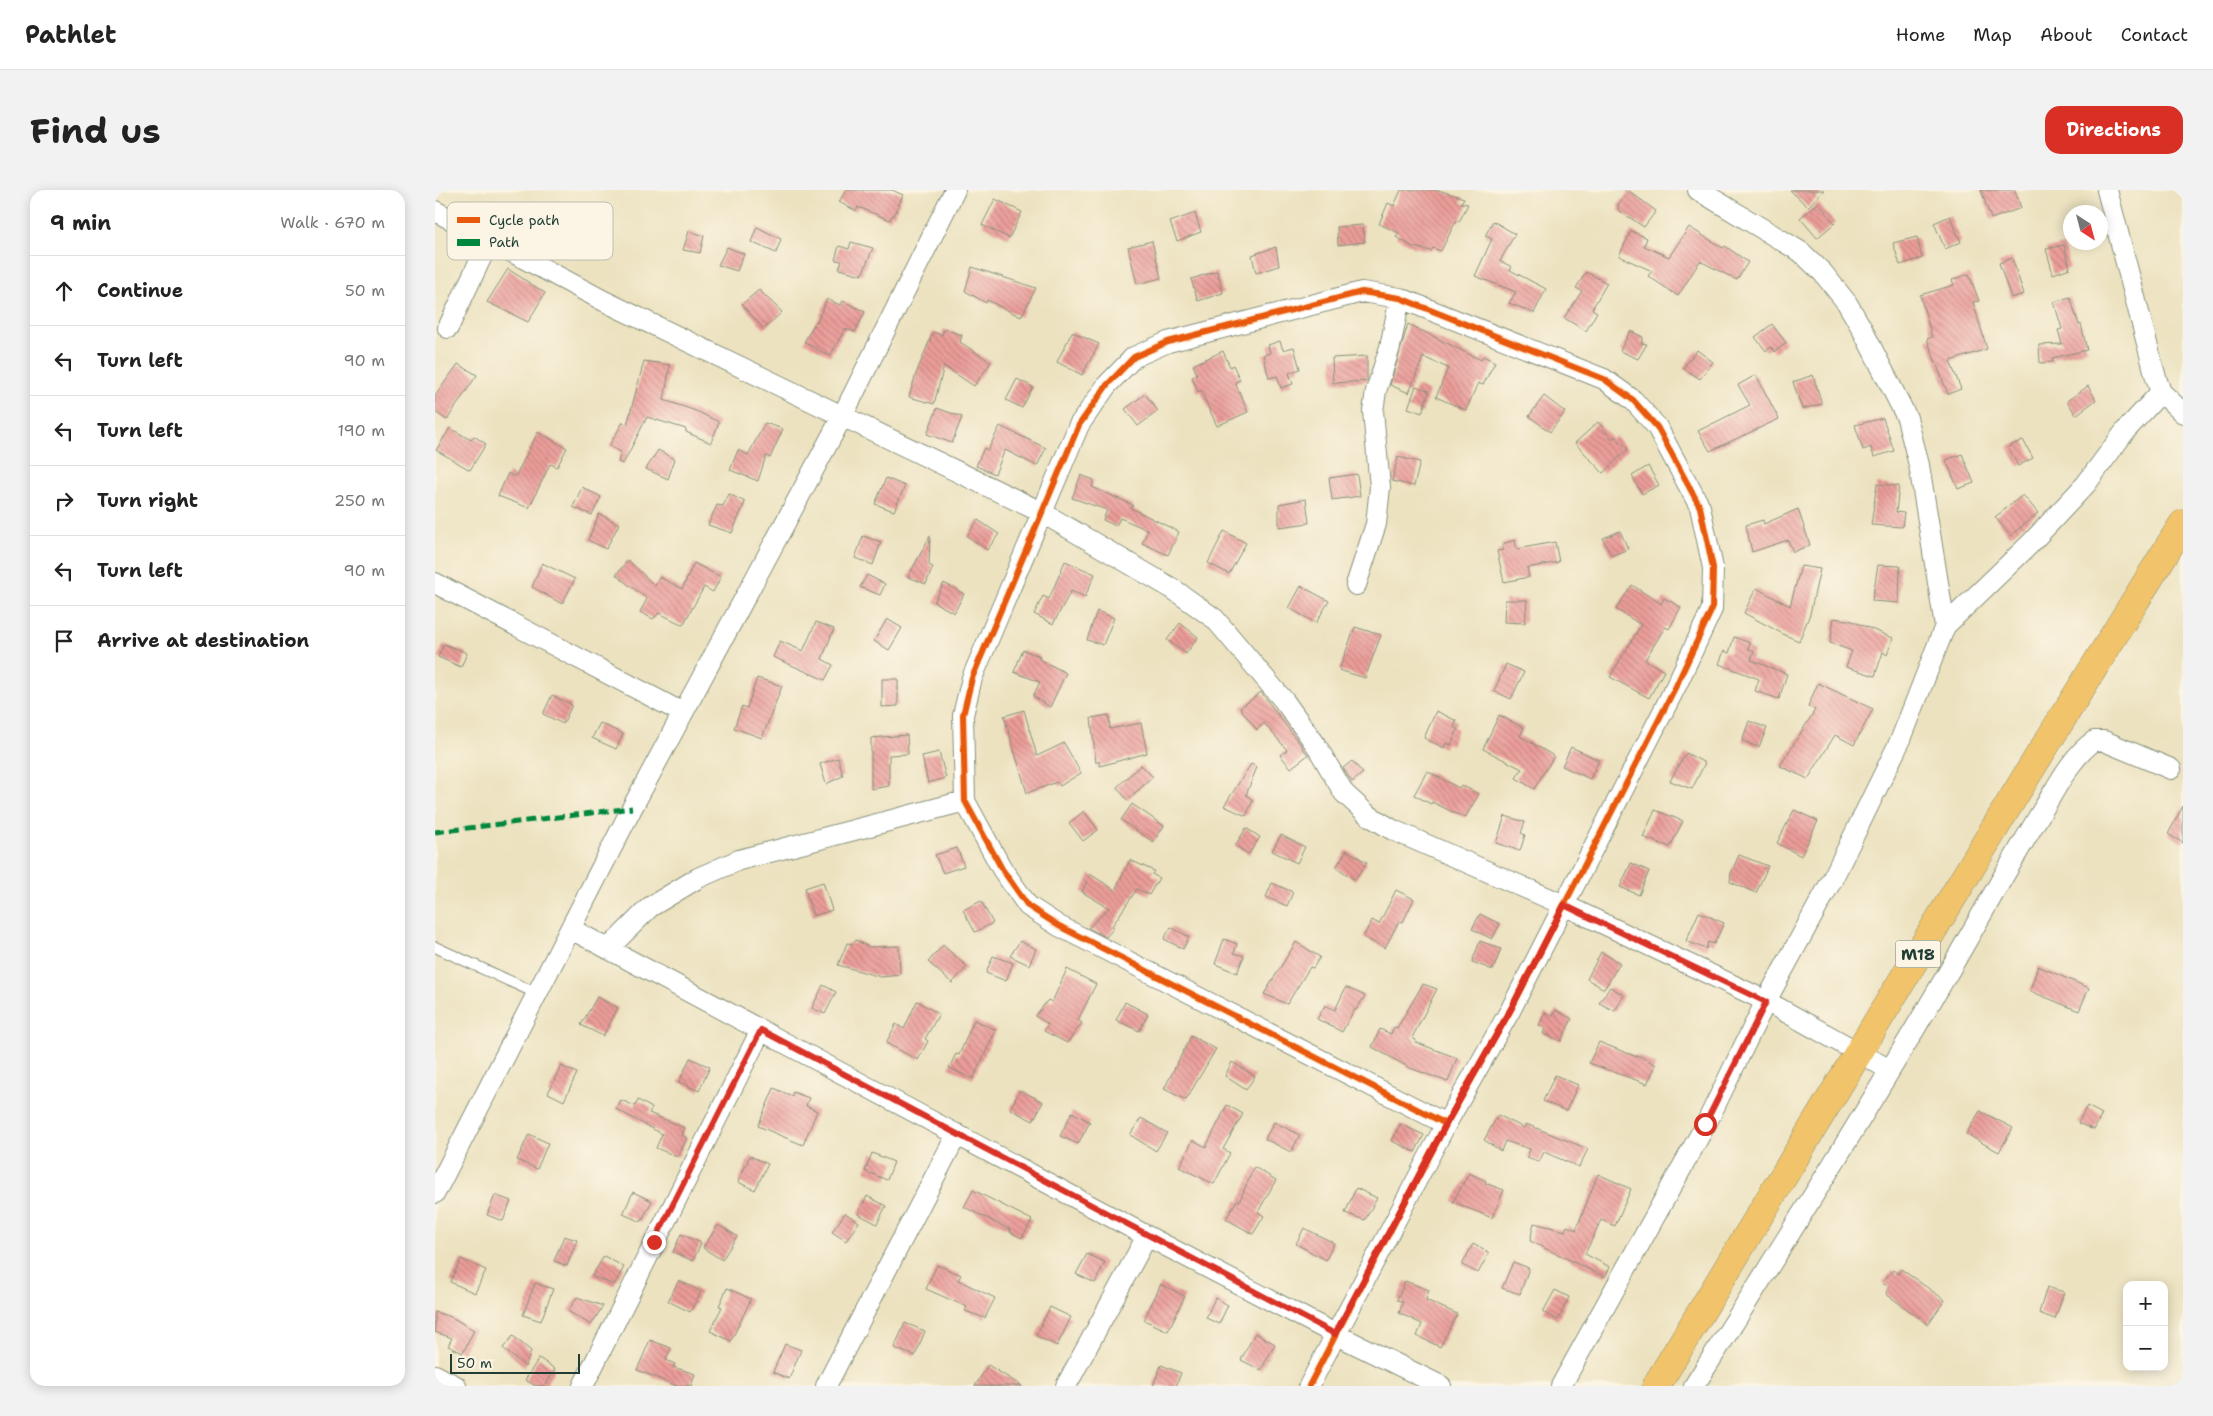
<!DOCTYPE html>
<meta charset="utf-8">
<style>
body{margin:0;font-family:"Shantell Sans",sans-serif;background:#f2f2f2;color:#222}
.controls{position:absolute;right:15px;bottom:15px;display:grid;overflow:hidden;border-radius:10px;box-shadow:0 2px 12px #0003}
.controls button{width:45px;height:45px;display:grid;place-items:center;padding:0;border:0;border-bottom:1px solid #e0e0e0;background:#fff;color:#222;font:25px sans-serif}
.compass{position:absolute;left:1628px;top:15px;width:45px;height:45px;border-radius:50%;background:#fff;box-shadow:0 2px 12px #0003;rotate:144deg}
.scale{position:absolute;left:15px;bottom:12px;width:130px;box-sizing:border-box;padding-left:5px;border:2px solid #1f3d34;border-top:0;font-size:14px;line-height:18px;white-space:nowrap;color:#1f3d34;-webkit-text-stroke:4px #fcf5e5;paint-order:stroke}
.stop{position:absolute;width:15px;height:15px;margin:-11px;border:4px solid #d93025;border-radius:50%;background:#fff}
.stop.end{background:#d93025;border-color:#fff;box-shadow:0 1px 5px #0008}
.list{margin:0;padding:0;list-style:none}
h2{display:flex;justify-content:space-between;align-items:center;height:65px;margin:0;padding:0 20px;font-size:21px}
h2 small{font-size:16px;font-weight:400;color:#767676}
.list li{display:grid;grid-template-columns:32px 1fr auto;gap:15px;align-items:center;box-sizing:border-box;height:70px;padding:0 20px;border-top:1px solid #e0e0e0}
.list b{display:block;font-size:19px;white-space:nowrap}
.list em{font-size:16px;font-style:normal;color:#767676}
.icon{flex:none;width:28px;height:28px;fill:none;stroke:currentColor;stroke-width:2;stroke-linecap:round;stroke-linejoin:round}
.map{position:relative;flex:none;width:1748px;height:1196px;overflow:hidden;border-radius:15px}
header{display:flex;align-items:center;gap:30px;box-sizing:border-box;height:70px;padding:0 25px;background:#fff;border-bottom:1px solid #e0e0e0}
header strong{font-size:24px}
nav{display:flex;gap:28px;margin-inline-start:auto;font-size:18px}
.intro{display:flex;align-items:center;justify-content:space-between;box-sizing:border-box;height:120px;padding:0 30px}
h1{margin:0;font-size:35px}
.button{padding:12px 22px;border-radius:15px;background:#d93025;color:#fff;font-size:18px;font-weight:700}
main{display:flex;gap:30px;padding:0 30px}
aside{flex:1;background:#fff;border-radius:15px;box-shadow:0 2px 12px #0003}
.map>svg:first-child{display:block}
.building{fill:url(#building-back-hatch)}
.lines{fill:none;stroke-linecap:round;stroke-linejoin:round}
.lane-casing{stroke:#86907a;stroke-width:12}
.street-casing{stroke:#86907a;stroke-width:22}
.primary-casing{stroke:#86907a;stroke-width:29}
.lane{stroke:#fff;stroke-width:10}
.street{stroke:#fff;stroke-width:20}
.primary{stroke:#f1c36a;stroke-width:28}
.quiet{stroke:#00873e;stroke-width:5;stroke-dasharray:10 5;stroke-linecap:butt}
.cycleway-casing{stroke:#fcf5e5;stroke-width:9}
.cycleway{stroke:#e8590c;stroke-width:6}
.route{stroke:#d93025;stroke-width:6}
.labels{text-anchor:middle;stroke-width:5;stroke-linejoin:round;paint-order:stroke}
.shield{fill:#fcf5e5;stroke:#617469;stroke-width:1}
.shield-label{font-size:16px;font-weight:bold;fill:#1f3d34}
.key{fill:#fcf5e5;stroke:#babeb0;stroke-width:1}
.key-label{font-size:14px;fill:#1f3d34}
</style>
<header>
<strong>Pathlet</strong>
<nav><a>Home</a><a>Map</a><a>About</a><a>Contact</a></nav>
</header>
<div class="intro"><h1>Find us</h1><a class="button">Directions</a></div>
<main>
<aside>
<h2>9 min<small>Walk · 670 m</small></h2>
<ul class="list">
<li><svg class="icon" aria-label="ahead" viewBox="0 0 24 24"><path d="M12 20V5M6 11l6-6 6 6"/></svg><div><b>Continue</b></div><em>50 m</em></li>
<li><svg class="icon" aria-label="left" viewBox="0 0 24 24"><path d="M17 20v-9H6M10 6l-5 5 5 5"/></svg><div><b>Turn left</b></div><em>90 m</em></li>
<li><svg class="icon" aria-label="left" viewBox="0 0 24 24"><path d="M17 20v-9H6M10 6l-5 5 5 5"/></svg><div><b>Turn left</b></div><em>190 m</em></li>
<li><svg class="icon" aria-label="right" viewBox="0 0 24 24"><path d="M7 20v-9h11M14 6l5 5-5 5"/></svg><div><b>Turn right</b></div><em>250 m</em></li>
<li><svg class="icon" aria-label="left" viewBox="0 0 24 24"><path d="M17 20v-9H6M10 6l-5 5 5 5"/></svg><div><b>Turn left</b></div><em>90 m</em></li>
<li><svg class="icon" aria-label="arrive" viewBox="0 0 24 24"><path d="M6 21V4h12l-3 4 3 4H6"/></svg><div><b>Arrive at destination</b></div></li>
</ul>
</aside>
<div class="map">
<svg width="1748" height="1196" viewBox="0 0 1748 1196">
<defs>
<pattern id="building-back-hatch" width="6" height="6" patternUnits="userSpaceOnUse" patternTransform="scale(1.25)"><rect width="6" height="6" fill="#ec9d9a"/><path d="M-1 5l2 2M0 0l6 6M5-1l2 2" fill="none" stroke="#bf817e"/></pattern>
</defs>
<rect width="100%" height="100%" fill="#fcf5e5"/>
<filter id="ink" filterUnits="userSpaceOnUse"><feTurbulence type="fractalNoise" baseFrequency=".02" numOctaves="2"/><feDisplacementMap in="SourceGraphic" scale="10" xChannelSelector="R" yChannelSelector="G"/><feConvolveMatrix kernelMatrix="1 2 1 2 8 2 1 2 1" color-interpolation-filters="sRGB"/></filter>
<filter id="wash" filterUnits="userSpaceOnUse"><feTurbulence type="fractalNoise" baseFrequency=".0096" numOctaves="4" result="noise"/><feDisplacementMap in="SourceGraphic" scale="20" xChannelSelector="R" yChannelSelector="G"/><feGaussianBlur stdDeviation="1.12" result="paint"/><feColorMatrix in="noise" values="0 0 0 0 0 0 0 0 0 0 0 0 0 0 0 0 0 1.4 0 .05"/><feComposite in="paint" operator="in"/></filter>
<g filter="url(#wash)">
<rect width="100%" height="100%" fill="#ece2c0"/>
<g id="blocks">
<path class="building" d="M411 0H457L468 5 459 26 457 25 455 30 423 17 421 21 404 12Z
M966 0H1003L1029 8 1026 13 1033 14 1024 32 1021 31 1006 61 998 58 996 61 978 57 961 47 964 43 944 34 953 13 959 16Z
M1355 0H1389L1373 17Z
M1546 0H1580L1586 18 1556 29Z
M1194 1 1221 21 1209 37 1183 20V15Z
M560 9 587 22 574 48 547 35Z
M1383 13 1400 33 1382 48 1365 28Z
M760 23 766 42 742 51 735 32Z
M1515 26 1526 52 1510 59 1499 33Z
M1058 31 1080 44 1065 71 1077 77 1075 80 1111 99 1099 123 1074 113 1081 102 1040 86 1057 49 1050 46Z
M928 35 930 52 903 55 902 37Z
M322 37 346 49 341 63 316 52Z
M1254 37 1288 58 1290 56 1313 72 1302 90 1265 71 1243 106 1213 86 1217 81 1184 66 1196 41 1212 48 1209 56 1234 67Z
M254 41 269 46 265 63 248 60Z
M1482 47 1487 68 1465 75 1458 53Z
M717 51 726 88 702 94 693 57Z
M416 52 438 58 427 85 404 79 407 71 400 70 404 56 414 59Z
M1629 55 1635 78 1618 84 1611 59Z
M292 57 309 64 302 81 283 75Z
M841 57 844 76 821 83 817 65Z
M1577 68 1589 104 1576 108 1564 73Z
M537 77 601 98 586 127 552 110 551 113 530 101Z
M73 79 110 103 93 132 52 112Z
M782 81 788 103 763 111 756 89Z
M1151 82 1172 93 1157 119 1162 122 1151 141 1129 128 1147 101 1141 98Z
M1534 84 1544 111 1538 112 1552 159 1515 171 1526 199 1513 204 1492 149 1497 147 1485 105 1519 95 1517 90Z
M324 100 347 122 329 139 307 114Z
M1635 107 1644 135 1646 134 1652 160 1617 168 1618 172 1605 173 1604 155 1627 154 1623 140 1627 139 1619 112Z
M392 109 405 115 408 111 430 122 420 142 410 139 395 166 369 152 381 131 382 132Z
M973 134 1046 170 1048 166 1060 172 1048 195 1043 193 1031 220 1001 207 1013 178 988 167 974 203 955 195Z
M1337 134 1351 153 1340 162 1336 157 1331 161 1320 147Z
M509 139 527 145 525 152 556 172 539 196 509 176 499 214 474 207 481 184 498 142 507 145Z
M1195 141 1208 147 1206 153 1212 154 1203 169 1185 161Z
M637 142 664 154 647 185 622 172Z
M845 151 848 160 859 157 865 179 854 183 858 194 846 198 842 186 834 188 828 165 835 163 833 155Z
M1262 160 1278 172 1265 189 1248 178Z
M788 161 795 177 798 175 805 190 800 192 813 222 782 236 766 201 763 202 757 187 762 184 758 175Z
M932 166V191L898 193 897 168Z
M209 171 235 175 229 210 261 221 284 232 276 253 251 242V239L212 227 188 274 183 272 186 262 174 256 188 232 192 235Z
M23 174 42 185 12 230 0 222V206Z
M1321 185 1344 229 1275 261 1263 241 1315 215 1303 195Z
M1378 185 1387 214 1367 219 1358 192Z
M582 189 598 197 587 218 571 210Z
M981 196 994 201 987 223 973 218Z
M1653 196 1661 210 1641 225 1632 211Z
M710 204 723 221 703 236 690 219Z
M1109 206 1130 222 1115 242 1094 226Z
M502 218 527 227 517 253 492 244Z
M1448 228 1459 261 1439 267 1436 257 1428 260 1420 235Z
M1163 232 1177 249 1180 246 1193 259 1168 283 1140 253Z
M330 233 348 239 335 268 331 266 323 291 295 280 303 260 313 265Z
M565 236 611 258 602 276 570 260 560 284 541 276 549 258 553 260Z
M15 238 36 250 39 246 51 254 35 280 1 260Z
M103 242 132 258 122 277 115 274 94 318 63 306 73 283 80 287Z
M1588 250 1598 268 1583 276 1573 257Z
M223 260 240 269 233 289 211 279Z
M1527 264 1539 293 1523 299 1511 270Z
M963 267 985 272 979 296 957 291Z
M1213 276 1224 295 1207 304 1197 286Z
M922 284 925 306 897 310 894 288Z
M646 285 659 290 657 297 698 315 696 318 744 342 733 365 707 353 713 340 685 328 681 336 668 330 672 320 637 308Z
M451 288 470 296 459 321 440 314Z
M1442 294 1464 296 1461 322 1469 323 1467 337 1436 335Z
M147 297 166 307 157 325 138 317Z
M294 304 310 312 297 343 273 335 282 315 288 316Z
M1588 305 1603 323 1575 346 1560 327Z
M871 309 874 333 844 337V314Z
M1363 319 1375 355 1358 362 1353 350 1317 362 1311 335 1328 330 1329 334Z
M164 324 184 334 171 359 153 350Z
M543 330 564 344 552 360 532 346Z
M789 341 811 353 794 384 773 373Z
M1185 341 1193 359 1176 366 1168 348Z
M428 346 446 352 438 375 420 368Z
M495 346 494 375 498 377 491 394 473 387Z
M1080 350 1082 359 1120 352 1124 372 1092 378 1094 387 1069 392 1062 361 1068 360 1067 354Z
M193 370 220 396 225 387 247 399 259 373 286 387 278 402 269 397 248 435 224 423 218 429 205 422 212 409 181 385Z
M630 371 660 384 650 407 636 401 618 434 599 424 608 406 614 409Z
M107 373 140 389 127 414 97 397Z
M1443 375 1465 376 1464 413 1437 411Z
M1366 376 1385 379 1375 424 1364 451 1350 445 1309 423 1321 398 1355 416Z
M432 385 450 394 445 405 425 397Z
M509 393 529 404 519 423 499 412Z
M1197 395 1226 414 1229 408 1246 417 1234 439 1230 437 1210 470 1229 481 1214 508 1175 487 1206 435 1181 419Z
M866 396 894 411 881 433 854 418Z
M1070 410H1092L1090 433 1069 432Z
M662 421 679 428 668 455 652 450Z
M1399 428 1417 431 1458 448 1452 465 1448 462 1440 486 1411 477 1417 461 1395 453Z
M452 429 467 438 454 460 439 451Z
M381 432 399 439 387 469 398 475 390 490 338 467 345 451 368 461Z
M745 433 763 447 751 464 732 450Z
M920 437 946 445 930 488 904 480Z
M1299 447 1315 453 1313 458 1319 461 1316 470 1352 484 1344 509 1320 501 1324 489 1284 474 1289 461 1294 463Z
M9 454 32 463 26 477 3 467Z
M588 460 605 466 604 469 631 483 615 517 598 506 605 492 579 482Z
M1071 474 1089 482 1076 509 1059 501Z
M322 488 347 496 327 548 299 538 307 516 312 518Z
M447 489H463V516L447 517Z
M1383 493 1438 519 1419 555 1400 545 1373 589 1345 576 1380 520 1373 516Z
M826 502 873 565 856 578 845 565 852 560 829 533 822 540 805 518Z
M117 505 137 515 128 534 108 524Z
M589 520 602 566 629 553 646 583 625 596 622 592 592 603 569 526Z
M1001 521 1022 531 1019 537 1023 539 1016 555 1011 553 1009 558 989 548Z
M674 525 675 539 706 533 712 563 665 576 664 571 661 573 656 528Z
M1064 525 1089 538 1085 546 1119 566 1099 599 1081 588 1087 579 1048 559Z
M1314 531 1332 538 1324 557 1307 551Z
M165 533 188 544 181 559 157 548Z
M472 545 473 564 454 565V596L436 599V548Z
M1136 557 1164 570 1155 589 1127 576Z
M504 562 511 588 493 593 487 566Z
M1251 563 1270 573 1257 599 1235 591Z
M403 568 408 586 391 594 385 574Z
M917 571 928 583 917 592 908 578Z
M816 574 822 577 811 605 818 610 811 626 789 616Z
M706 575 718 587 692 610 682 597Z
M992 581 1024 598 1026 595 1044 604 1030 628 997 612 996 614 979 605Z
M697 614 729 636 718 652 686 630Z
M1748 616V653L1733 644Z
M1220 620 1248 631 1235 657 1208 647Z
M1359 620 1383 631 1366 666 1342 653Z
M649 621 663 640 648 651 634 633Z
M1070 626 1090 632 1086 643 1090 645 1085 661 1061 653Z
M811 638 825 647 814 664 800 656Z
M846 645 870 657 862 673 837 661Z
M522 658 529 676 508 683 500 665Z
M912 660 932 673 920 690 901 677Z
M1304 665 1333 676 1321 703 1295 692 1296 683Z
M695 670 719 681 717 684 724 688 714 705 702 699 677 736 679 738 671 747 653 738 674 718 647 702 655 684 680 700Z
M1196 673 1214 681 1204 705 1185 697Z
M388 692 397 720 378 726 370 698Z
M837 693 858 702 852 716 831 707Z
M961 700 979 709 968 732 964 731 950 758 928 747 937 730 944 734Z
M546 711 558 733 540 742 528 720Z
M1264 722 1289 733 1279 754 1273 752 1271 759 1251 751Z
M1045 724 1065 734 1057 749 1037 739Z
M736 737 754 747 748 759 729 749Z
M789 749 802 754 799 763 809 766 802 783 780 774Z
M421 750 434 757 464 756 465 785 446 787 403 775 412 753 418 754Z
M585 751 601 759 594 775 575 766Z
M1045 751 1066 759 1058 780 1037 772Z
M861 752 885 767 878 778 875 777 852 814 829 804Z
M508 755 532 777 517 793 493 772Z
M1166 762 1185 773 1169 799 1152 789Z
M558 766 578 773 571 791 551 783Z
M1603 776 1654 798 1644 821 1595 801Z
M632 779 661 794 643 830 647 833 632 853 609 841 613 834 600 826 613 810 617 812Z
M988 794 1002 799 977 848 981 850 980 852 1022 868 1013 892 975 878 937 857 945 839 956 844 959 837 962 838Z
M388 795 401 802 390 824 377 818Z
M911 797 930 806 921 820H919L907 842 882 829 890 815 900 820Z
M1175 797 1189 805 1180 821 1164 813Z
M162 807 183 818 168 846 146 835Z
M482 811 504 824 490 849 493 851 483 870 451 853 461 834 469 839Z
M690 812 713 824 704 841 681 830Z
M1121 820 1137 829 1126 851 1108 844 1110 838 1104 835 1110 823 1117 826Z
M539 830 561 840 538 889 514 878 521 864 524 865Z
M756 846 781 859 751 910 729 899Z
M1164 852 1202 867V865L1221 875 1212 894 1154 873Z
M255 868 275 877 264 901 244 892Z
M797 872 820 886 811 900 790 886Z
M126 876 142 883 129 911 113 903Z
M1120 885 1143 895 1131 921 1108 911Z
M339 898 357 906 358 902 374 908 371 916 382 921 368 955 323 936Z
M585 900 608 912 598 931 575 919Z
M186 910 200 916 203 910 217 918 214 923 250 938 247 945 252 948 243 967 221 958 227 944 181 919Z
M792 915 808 924 788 959 795 963 779 994 744 977 758 950 771 957Z
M1652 916 1667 924 1659 940 1643 933Z
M1545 921 1578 938 1564 962 1531 944Z
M637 922 655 932 643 954 625 946Z
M1063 925 1089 938 1091 934 1153 959 1144 977 1109 962 1104 972 1092 967 1095 959 1070 951 1066 961 1049 950Z
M706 928 732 943 721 961 695 945Z
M839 932 865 945 856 962 830 949Z
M965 934 989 945 980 962 957 951Z
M94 944 113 953 102 979 82 970Z
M437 963 459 972 452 990 430 981Z
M315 966 333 974 320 1000 303 992Z
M819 977 841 990 823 1022 829 1026 818 1044 791 1029 802 1010 804 1012Z
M1034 983 1051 991 1050 993 1069 1000 1057 1028 1018 1012Z
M1163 984 1196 999 1180 1036 1166 1030 1150 1064 1175 1077 1170 1087 1095 1051 1099 1033 1130 1041 1132 1036 1141 1040Z
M921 998 942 1008 930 1030 910 1023Z
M538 1000 597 1030 587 1048 575 1042 576 1040 529 1017Z
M198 1002 217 1011 206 1032 188 1024Z
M60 1005 76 1011 68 1031 52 1025Z
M432 1006 451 1016 442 1034 423 1024Z
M410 1023 424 1032 411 1051 397 1042Z
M283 1035 302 1046 287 1070 268 1058Z
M869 1038 899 1053 891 1070 861 1054Z
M246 1044 266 1053 258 1071 238 1062Z
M129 1046 142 1050 132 1076 119 1071Z
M1038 1054 1054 1063 1043 1083 1027 1075Z
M652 1064 670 1072 660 1093 641 1084Z
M169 1066 189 1077 179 1095 157 1086Z
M26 1069 51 1080 40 1103 15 1092Z
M1078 1072 1094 1078 1085 1104 1067 1098Z
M502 1075 526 1085 523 1090 560 1108 550 1128 530 1121 532 1117 491 1099Z
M1466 1079 1510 1110 1493 1134 1451 1104 1454 1097 1447 1093 1458 1080 1463 1084Z
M244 1090 266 1102 255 1122 233 1111Z
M970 1091 994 1100 991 1110 1022 1124 1005 1157 982 1146 987 1134 964 1123 968 1112 962 1110Z
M100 1093 118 1099 106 1131 88 1125Z
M726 1094 750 1106 733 1141 709 1130Z
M1612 1097 1629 1102 1620 1129 1604 1123Z
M292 1098 316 1109 296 1151 275 1141 287 1117 284 1116Z
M1120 1100 1134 1107 1123 1130 1108 1122Z
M142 1107 168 1116 156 1135 133 1121Z
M780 1108 793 1115 784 1134 771 1128Z
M615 1117 636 1127 622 1156 601 1146Z
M0 1122 16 1127 39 1140 28 1163 13 1156 17 1148 0 1142Z
M470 1133 490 1141 480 1166 459 1158Z
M820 1143 840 1154 826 1180 806 1170Z
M78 1146 96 1161 90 1177 68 1158Z
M215 1150 236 1158 231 1170 240 1174 238 1177 260 1184 256 1196H242L202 1180Z
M350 1154 366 1160 354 1189 338 1182Z
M104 1168 120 1179 110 1196H101L90 1190Z
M553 1175 587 1196H540Z
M726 1175 746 1183 741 1196H718Z"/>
</g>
</g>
<g filter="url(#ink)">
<use href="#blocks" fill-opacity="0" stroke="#86907a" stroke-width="1"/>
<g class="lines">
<defs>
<path id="lane" d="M0 757 103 804"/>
<path id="street" d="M1672 0 1721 188 1726 202 1748 223
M0 21 169 111 606 322 738 399 780 429 850 512 881 555 909 603 933 625 958 640 1129 715 1331 811 1455 880
M13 138 55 49
M0 393 248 523
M921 395 941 334 945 297 938 221 941 201 955 157 965 108
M1510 436 1595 354 1651 294 1691 240 1726 202
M136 739 712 1046 900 1144 1006 1196
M173 759 215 717 263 688 304 670 530 611
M0 1003 197 618 408 225 520 0
M0 1185 21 1196
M148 1196 326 840
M391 1196 522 944
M631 1196 712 1046
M874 1196 1011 934 1076 819 1241 496 1277 419 1278 378 1265 317 1222 237 1198 210 1169 189 965 108 927 102 733 152 699 167 672 195 644 235 537 488 528 525 530 611 567 679 593 716 624 736 1011 934
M1126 1196 1271 934 1331 811 1397 690 1466 549 1510 436 1484 275 1472 228 1426 137 1412 113 1388 83 1366 62 1263 0
M1259 1196C1347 1057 1434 918 1517 776 1547 724 1576 672 1607 621 1622 597 1636 567 1659 551H1669L1736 579"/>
<path id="primary" d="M1221 1196 1592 585 1748 334"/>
</defs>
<use href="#lane" class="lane-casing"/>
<use href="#street" class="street-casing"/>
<use href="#primary" class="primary-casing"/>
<use href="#lane" class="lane"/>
<use href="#street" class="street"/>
<use href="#primary" class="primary"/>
<path class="quiet" d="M0 642 197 618"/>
<defs>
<path id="cycleway" d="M874 1196 1011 934 1076 819 1241 496 1277 419 1278 378 1265 317 1222 237 1198 210 1169 189 965 108 927 102 733 152 699 167 672 195 644 235 537 488 528 525 530 611 567 679 593 716 624 736 1011 934"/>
</defs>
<use href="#cycleway" class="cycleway-casing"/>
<use href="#cycleway" class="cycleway"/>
</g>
</g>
<g class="lines" filter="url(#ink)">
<path class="route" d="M219 1052 326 840 900 1144 1011 934 1076 819 1129 715 1331 812 1270 934"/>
</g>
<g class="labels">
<rect class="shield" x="1460.5" y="750.5" width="45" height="27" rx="4"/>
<g class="shield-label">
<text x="1483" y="770">M18</text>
</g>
</g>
<rect x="12" y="12" width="166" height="58" rx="8" class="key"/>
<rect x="22" y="27" width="23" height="6" fill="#e8590c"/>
<rect x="22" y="49" width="23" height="7" fill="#00873e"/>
<g class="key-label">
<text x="54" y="35">Cycle path</text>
<text x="54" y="57">Path</text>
</g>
</svg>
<div class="controls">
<button>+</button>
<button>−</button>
</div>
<svg class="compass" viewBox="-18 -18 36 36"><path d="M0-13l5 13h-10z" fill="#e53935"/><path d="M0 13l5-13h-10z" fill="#767676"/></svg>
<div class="scale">50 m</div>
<div class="stop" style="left:1270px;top:934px"></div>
<div class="stop end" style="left:219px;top:1052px"></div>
</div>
</main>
